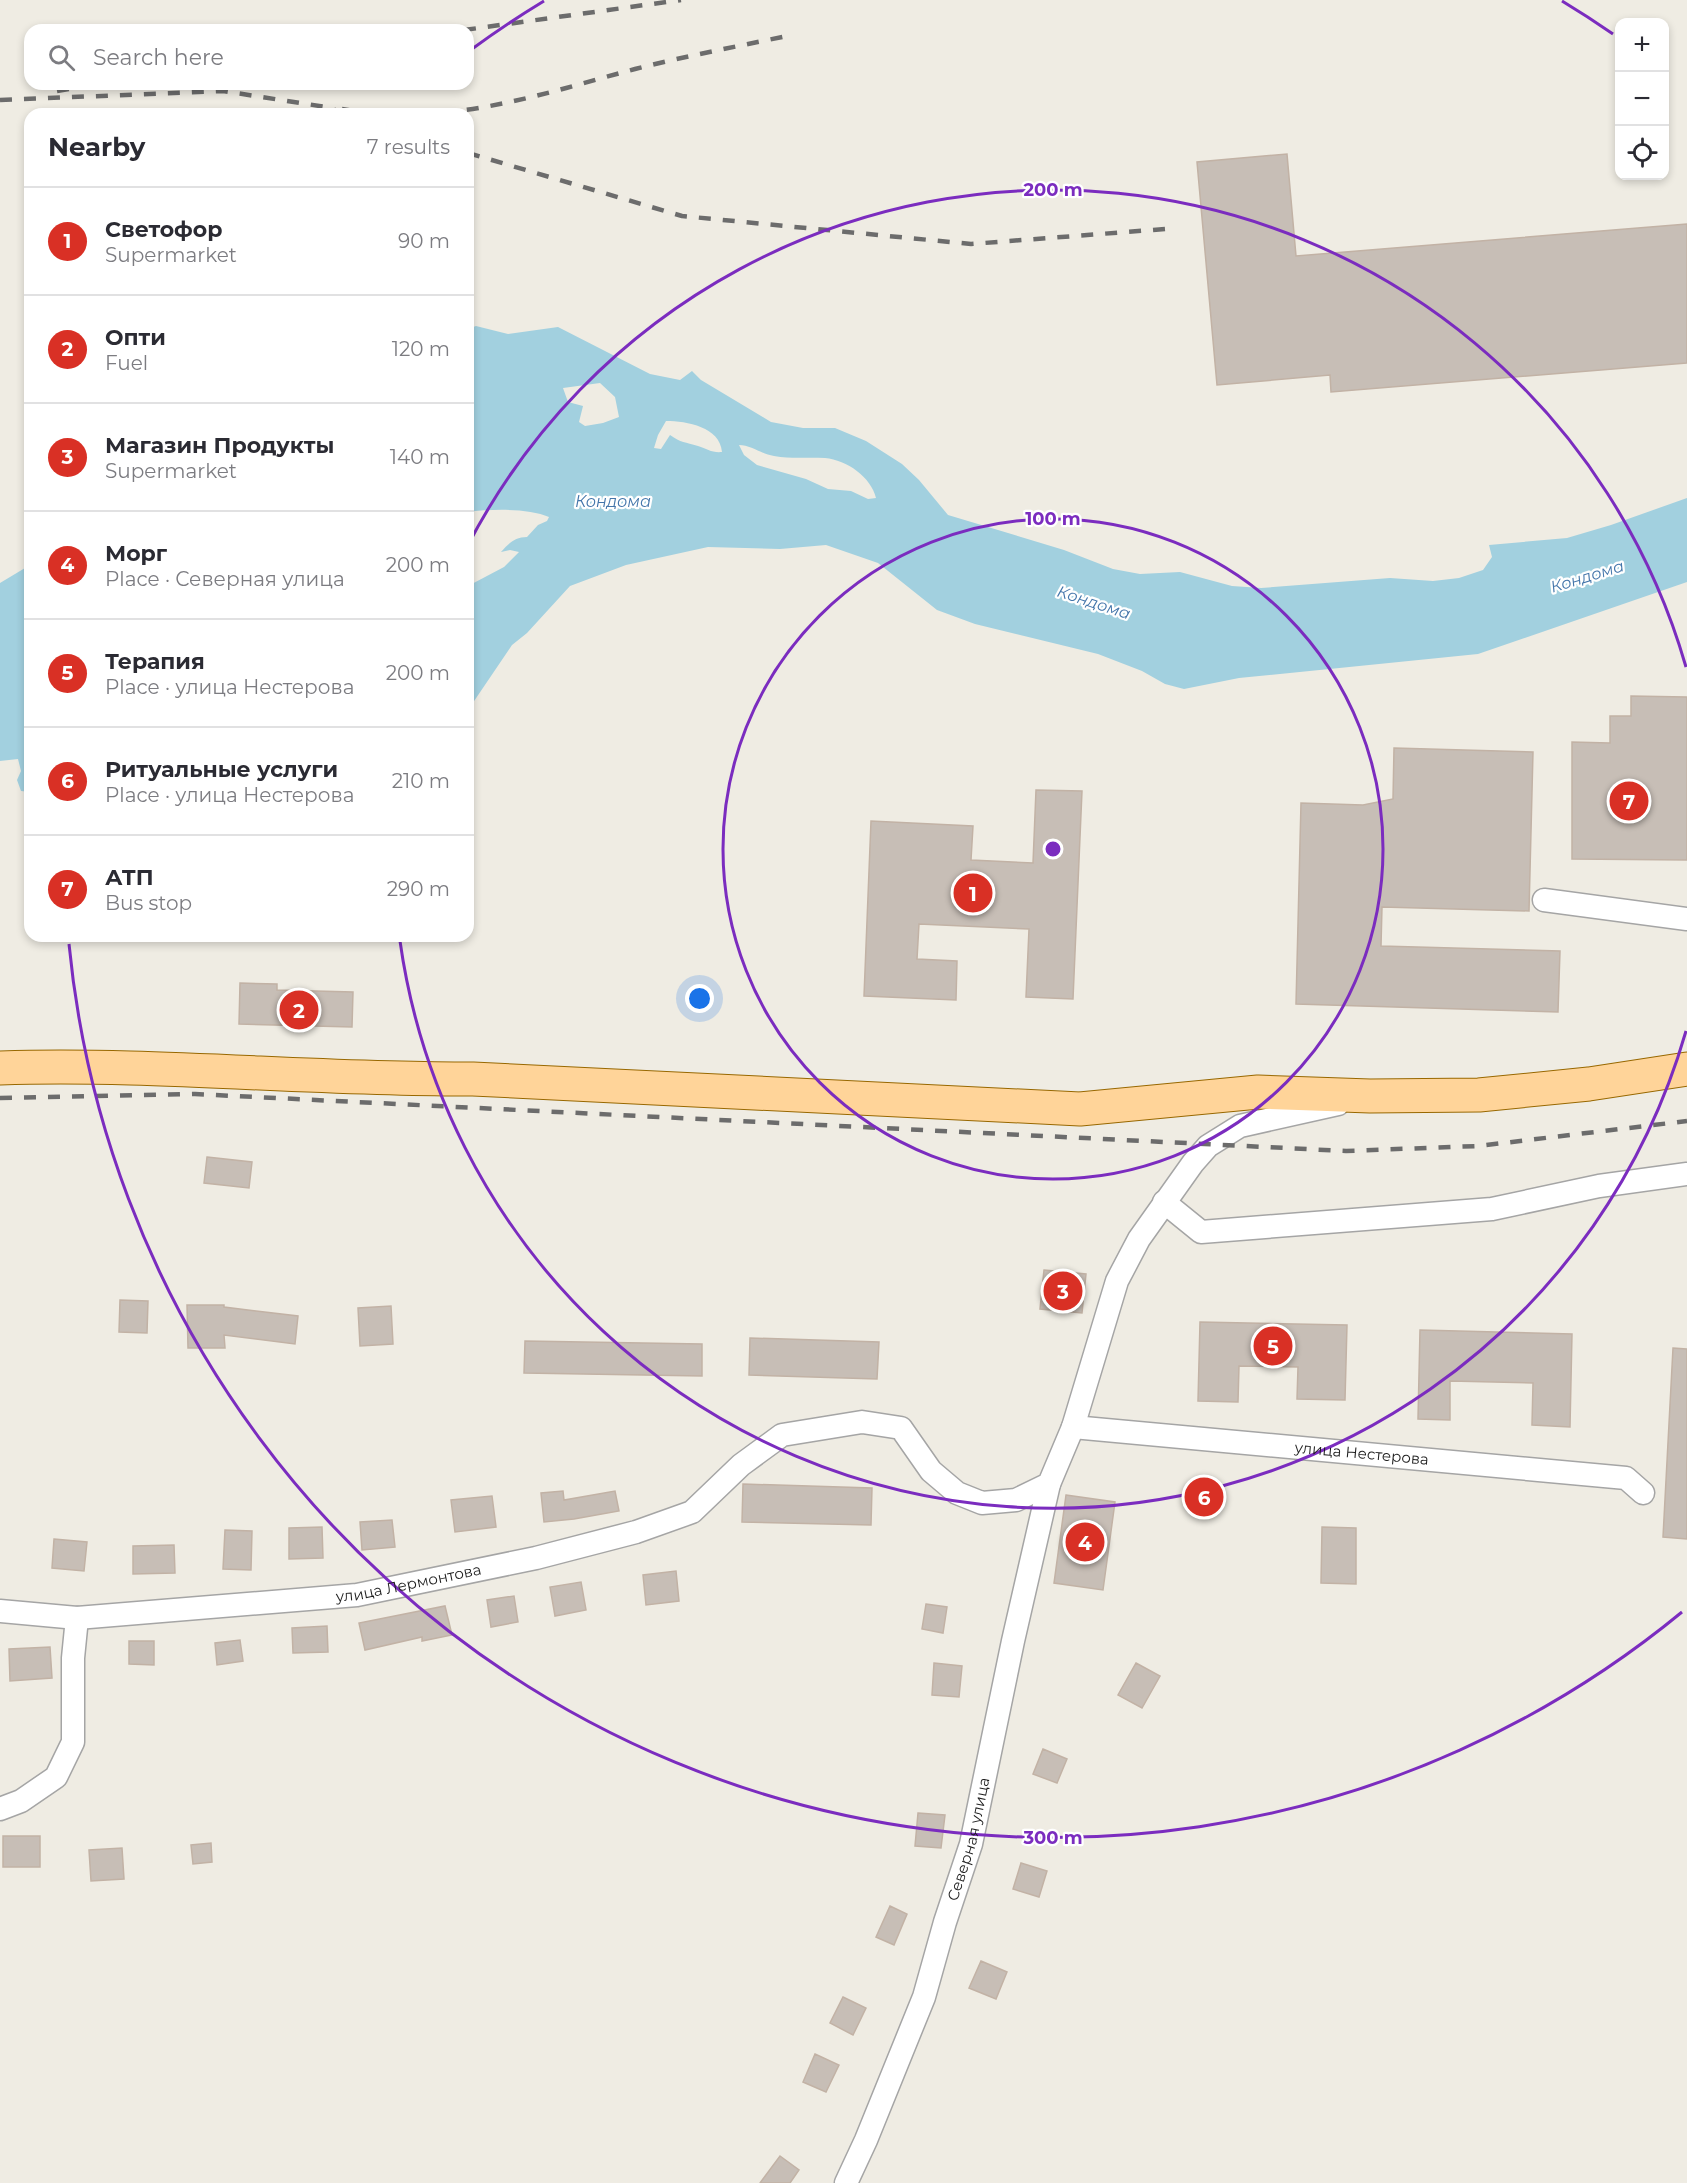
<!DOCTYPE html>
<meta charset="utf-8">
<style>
body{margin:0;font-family:Montserrat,sans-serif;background:#f7f7f7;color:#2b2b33}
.controls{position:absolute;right:18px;top:18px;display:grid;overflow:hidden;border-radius:12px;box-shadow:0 3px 9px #0003}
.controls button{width:54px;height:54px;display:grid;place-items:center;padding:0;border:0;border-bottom:2px solid #e1e1e2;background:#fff;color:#2b2b33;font:30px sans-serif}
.you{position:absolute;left:700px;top:999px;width:21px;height:21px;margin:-15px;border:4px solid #fff;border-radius:50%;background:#1a73e8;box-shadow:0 0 0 9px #1a73e833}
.badge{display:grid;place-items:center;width:39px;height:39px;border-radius:50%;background:#d93025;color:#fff;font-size:20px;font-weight:700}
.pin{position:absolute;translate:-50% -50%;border:3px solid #fff;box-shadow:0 2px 6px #0006}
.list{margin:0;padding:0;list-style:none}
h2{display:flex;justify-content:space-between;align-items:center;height:78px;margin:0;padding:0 24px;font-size:26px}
h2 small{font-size:20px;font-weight:400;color:#7c7c81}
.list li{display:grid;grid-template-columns:39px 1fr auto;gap:18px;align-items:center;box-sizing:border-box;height:108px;padding:0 24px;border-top:2px solid #e1e1e2}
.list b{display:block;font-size:22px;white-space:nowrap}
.list p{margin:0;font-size:20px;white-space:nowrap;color:#7c7c81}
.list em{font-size:20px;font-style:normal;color:#7c7c81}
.icon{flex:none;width:33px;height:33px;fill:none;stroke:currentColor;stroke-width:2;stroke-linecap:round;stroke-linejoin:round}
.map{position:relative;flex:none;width:1687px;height:2183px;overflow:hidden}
.search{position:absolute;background:#fff;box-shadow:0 3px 9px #0003;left:24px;top:24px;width:450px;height:66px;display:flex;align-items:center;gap:15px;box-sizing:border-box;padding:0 21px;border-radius:18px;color:#7c7c81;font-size:22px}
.panel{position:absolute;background:#fff;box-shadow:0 3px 9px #0003;left:24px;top:108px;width:450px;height:834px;border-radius:18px}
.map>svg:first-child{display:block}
.water{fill:#a2d0df;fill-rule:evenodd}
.building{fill:#c7beb6;stroke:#c2b2a5;stroke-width:1.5}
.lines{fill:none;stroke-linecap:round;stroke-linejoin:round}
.street-casing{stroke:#a5a5a5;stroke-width:25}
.primary-casing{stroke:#986800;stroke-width:35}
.street{stroke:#fff;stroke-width:22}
.primary{stroke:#ffd499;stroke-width:33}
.rail{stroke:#6c6c6c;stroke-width:4.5;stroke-dasharray:12 12;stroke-linecap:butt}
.ring{fill:none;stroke:#7b2cbf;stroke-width:3}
.labels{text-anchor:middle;stroke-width:4.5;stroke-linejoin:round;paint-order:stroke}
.street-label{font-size:15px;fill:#1e1e1e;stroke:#fff}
.water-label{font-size:16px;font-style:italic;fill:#4375aa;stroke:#fff}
.centre{fill:#7b2cbf;stroke:#fff;stroke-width:3}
.ring-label{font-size:18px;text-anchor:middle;font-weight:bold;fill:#7b2cbf;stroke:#fff;stroke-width:4.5;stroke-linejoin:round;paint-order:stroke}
</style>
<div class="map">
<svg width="1687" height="2183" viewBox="0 0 1687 2183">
<rect width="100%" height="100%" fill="#efece3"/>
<path class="water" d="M476 326 508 334 558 327 650 374 680 380 692 371 701 380 771 422 803 428H835L866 441 902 464 919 480 948 515 1064 550 1113 569 1140 574 1180 572 1232 586 1261 588 1390 578 1433 581 1459 578 1483 570 1492 557 1489 545 1567 538 1611 525 1687 498V582L1478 654 1239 678 1184 689 1165 684 1142 671 1098 654 975 624 937 610 878 563 826 545 780 549 708 547 626 565 570 586 527 633 512 645 468 710V586L504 567 519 552 510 550 501 552C509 543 515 537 527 537L538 525 547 521 549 517C529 508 491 509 468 512V329ZM600 383 615 397 619 417 603 423 585 426 579 422 583 406 568 402 563 388ZM666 421C687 421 720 427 722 452 712 453 707 449 698 446 685 442 681 443 670 435L661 449 654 448 658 435ZM739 445C751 445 761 454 774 456 791 459 807 457 825 458 847 460 871 477 876 498L868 499 851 491 828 489 806 479 757 465 744 455Z
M30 565V792L21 791 17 780 21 771 18 759 0 761V583Z"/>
<path class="building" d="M1287 154 1296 256 1687 224V363L1331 392 1330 375 1217 385 1197 162Z
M1631 696 1687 697V860L1572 859V742L1610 743V716H1631Z
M1394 748 1533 752 1529 911 1382 907 1381 946 1560 951 1558 1012 1296 1004 1301 803 1363 805 1393 799Z
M1036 790 1082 791 1073 999 1026 997 1029 929 919 924 917 959 957 961 956 1000 864 996 871 821 973 826 971 860 1033 863Z
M240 983 277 984V990L353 992 352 1027 239 1024Z
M207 1157 252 1162 249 1188 204 1183Z
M1044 1270 1086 1274 1082 1313 1040 1309Z
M120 1300 148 1301 147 1333 119 1332Z
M187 1305H224V1307L298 1316 295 1344 224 1335 225 1348H188Z
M391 1306 393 1344 360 1346 358 1308Z
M1200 1322 1347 1325 1345 1400 1297 1399 1298 1367 1239 1366 1238 1402 1198 1401Z
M1420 1330 1572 1334 1570 1427 1532 1425 1533 1383 1450 1381V1420L1418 1419Z
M750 1338 879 1342 877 1379 749 1375Z
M525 1341 702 1344V1376L524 1373Z
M1673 1348 1687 1349V1539L1663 1537Z
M1190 1482 1220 1483 1218 1511 1188 1510Z
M743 1484 872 1488 871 1525 742 1522Z
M563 1491 564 1500 615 1491 619 1511 574 1519 544 1522 541 1493Z
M1066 1495 1115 1502 1103 1590 1054 1583Z
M492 1496 496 1527 455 1532 451 1500Z
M392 1520 395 1547 362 1550 360 1522Z
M322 1527 323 1558 289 1559V1528Z
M1322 1527 1356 1528V1584L1321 1583Z
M225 1530 252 1531 251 1570 223 1569Z
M54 1539 87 1542 84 1571 52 1568Z
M174 1545 175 1573 133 1574V1546Z
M676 1571 679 1601 646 1605 643 1575Z
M581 1582 586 1610 555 1616 550 1587Z
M514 1596 518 1622 491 1627 487 1600Z
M926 1604 947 1607 943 1633 922 1629Z
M445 1606 452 1635 422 1641V1637L365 1650 359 1623Z
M327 1626 328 1652 293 1653 292 1628Z
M240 1640 243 1661 217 1665 215 1643Z
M129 1641H154V1665L129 1664Z
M50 1647 52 1678 10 1681 9 1649Z
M934 1663 962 1666 959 1697 932 1695Z
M1136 1663 1160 1676 1142 1708 1118 1695Z
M1043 1749 1067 1759 1057 1783 1033 1774Z
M918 1813 945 1815 941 1848 915 1846Z
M3 1836H40V1867H3Z
M211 1843 212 1862 193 1864 191 1845Z
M122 1848 124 1879 91 1881 89 1850Z
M1021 1863 1047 1871 1039 1897 1013 1889Z
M890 1906 907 1914 894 1945 876 1937Z
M981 1961 1007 1972 996 1999 969 1988Z
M843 1997 866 2008 853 2035 830 2023Z
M815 2054 839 2065 826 2092 803 2082Z
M780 2156 799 2170 790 2183H760Z"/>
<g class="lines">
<defs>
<g id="street">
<path d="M1544 900 1687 919"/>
<path d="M1164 1202 1201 1232 1492 1209 1599 1186 1687 1174"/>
<path id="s1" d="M1073 1427 1626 1478 1643 1493"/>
<path id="s2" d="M0 1611 77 1618 357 1595 536 1558 636 1532 692 1512 741 1465 782 1435 862 1422 901 1428 931 1471 957 1493 982 1503 1016 1500 1049 1484 1073 1427 1117 1281 1139 1239 1193 1163 1208 1146 1240 1126 1338 1104"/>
<path d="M0 1809 21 1801 56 1777 73 1742V1658L77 1618"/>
<path id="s3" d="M846 2183 866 2140 924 1997 945 1922 971 1844 1013 1641 1049 1484"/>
</g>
<path id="primary" d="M0 1068C158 1063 315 1080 473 1079L1080 1109 1258 1092 1370 1096 1479 1095 1589 1084 1687 1069"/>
</defs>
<use href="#street" class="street-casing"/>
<use href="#primary" class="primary-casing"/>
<use href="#street" class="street"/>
<use href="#primary" class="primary"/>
<path class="rail" d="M464 30 681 0
M57 91 97 84
M0 100 223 91 326 107 348 114
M342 109 374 114
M419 114C492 112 564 88 635 69 686 56 739 46 792 35
M468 153 682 216 971 244 1165 229
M0 1098 195 1094 1346 1151 1478 1146 1687 1121"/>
</g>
<g class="ring">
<circle cx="1053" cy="849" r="330"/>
<path d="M1686 1031A659 659 0 0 1 400 941M468 545A659 659 0 0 1 1686 667"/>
<path d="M1682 1612A989 989 0 0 1 69 944M472 49A989 989 0 0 1 544 1M1562 1A989 989 0 0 1 1613 34"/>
</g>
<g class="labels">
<g class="street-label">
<text dy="5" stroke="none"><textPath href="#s1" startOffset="290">улица Нестерова</textPath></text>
<text dy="5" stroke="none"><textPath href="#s2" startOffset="411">улица Лермонтова</textPath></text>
<text dy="5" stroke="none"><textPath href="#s3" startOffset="366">Северная улица</textPath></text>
</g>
<g class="water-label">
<text x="613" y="507">Кондома</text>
<text transform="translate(1587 576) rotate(-17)" y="6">Кондома</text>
<text transform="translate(1094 602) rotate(18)" y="6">Кондома</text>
</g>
</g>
<circle cx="1053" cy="849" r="9" class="centre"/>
<g class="ring-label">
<text x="1053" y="196">200 m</text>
<text x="1053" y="525">100 m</text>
<text x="1053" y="1844">300 m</text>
</g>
</svg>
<div class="controls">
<button>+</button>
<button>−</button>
<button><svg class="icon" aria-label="locate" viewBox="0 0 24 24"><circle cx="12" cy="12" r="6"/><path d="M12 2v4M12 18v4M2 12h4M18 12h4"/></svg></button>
</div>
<div class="you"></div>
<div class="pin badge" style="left:973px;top:893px">1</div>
<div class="pin badge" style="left:299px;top:1010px">2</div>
<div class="pin badge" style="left:1063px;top:1291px">3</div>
<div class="pin badge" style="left:1085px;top:1542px">4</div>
<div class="pin badge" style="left:1273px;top:1346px">5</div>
<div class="pin badge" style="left:1204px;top:1497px">6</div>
<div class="pin badge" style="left:1629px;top:801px">7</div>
<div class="search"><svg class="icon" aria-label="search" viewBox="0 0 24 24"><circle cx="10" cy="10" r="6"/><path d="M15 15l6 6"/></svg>Search here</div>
<section class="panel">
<h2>Nearby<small>7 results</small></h2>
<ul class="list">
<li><span class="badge">1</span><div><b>Светофор</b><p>Supermarket</p></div><em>90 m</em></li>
<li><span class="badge">2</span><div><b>Опти</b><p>Fuel</p></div><em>120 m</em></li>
<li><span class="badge">3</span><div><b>Магазин Продукты</b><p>Supermarket</p></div><em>140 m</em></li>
<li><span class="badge">4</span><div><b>Морг</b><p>Place · Северная улица</p></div><em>200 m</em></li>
<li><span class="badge">5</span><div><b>Терапия</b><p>Place · улица Нестерова</p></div><em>200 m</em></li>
<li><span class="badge">6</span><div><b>Ритуальные услуги</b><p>Place · улица Нестерова</p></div><em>210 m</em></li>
<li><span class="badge">7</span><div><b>АТП</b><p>Bus stop</p></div><em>290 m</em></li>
</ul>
</section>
</div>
